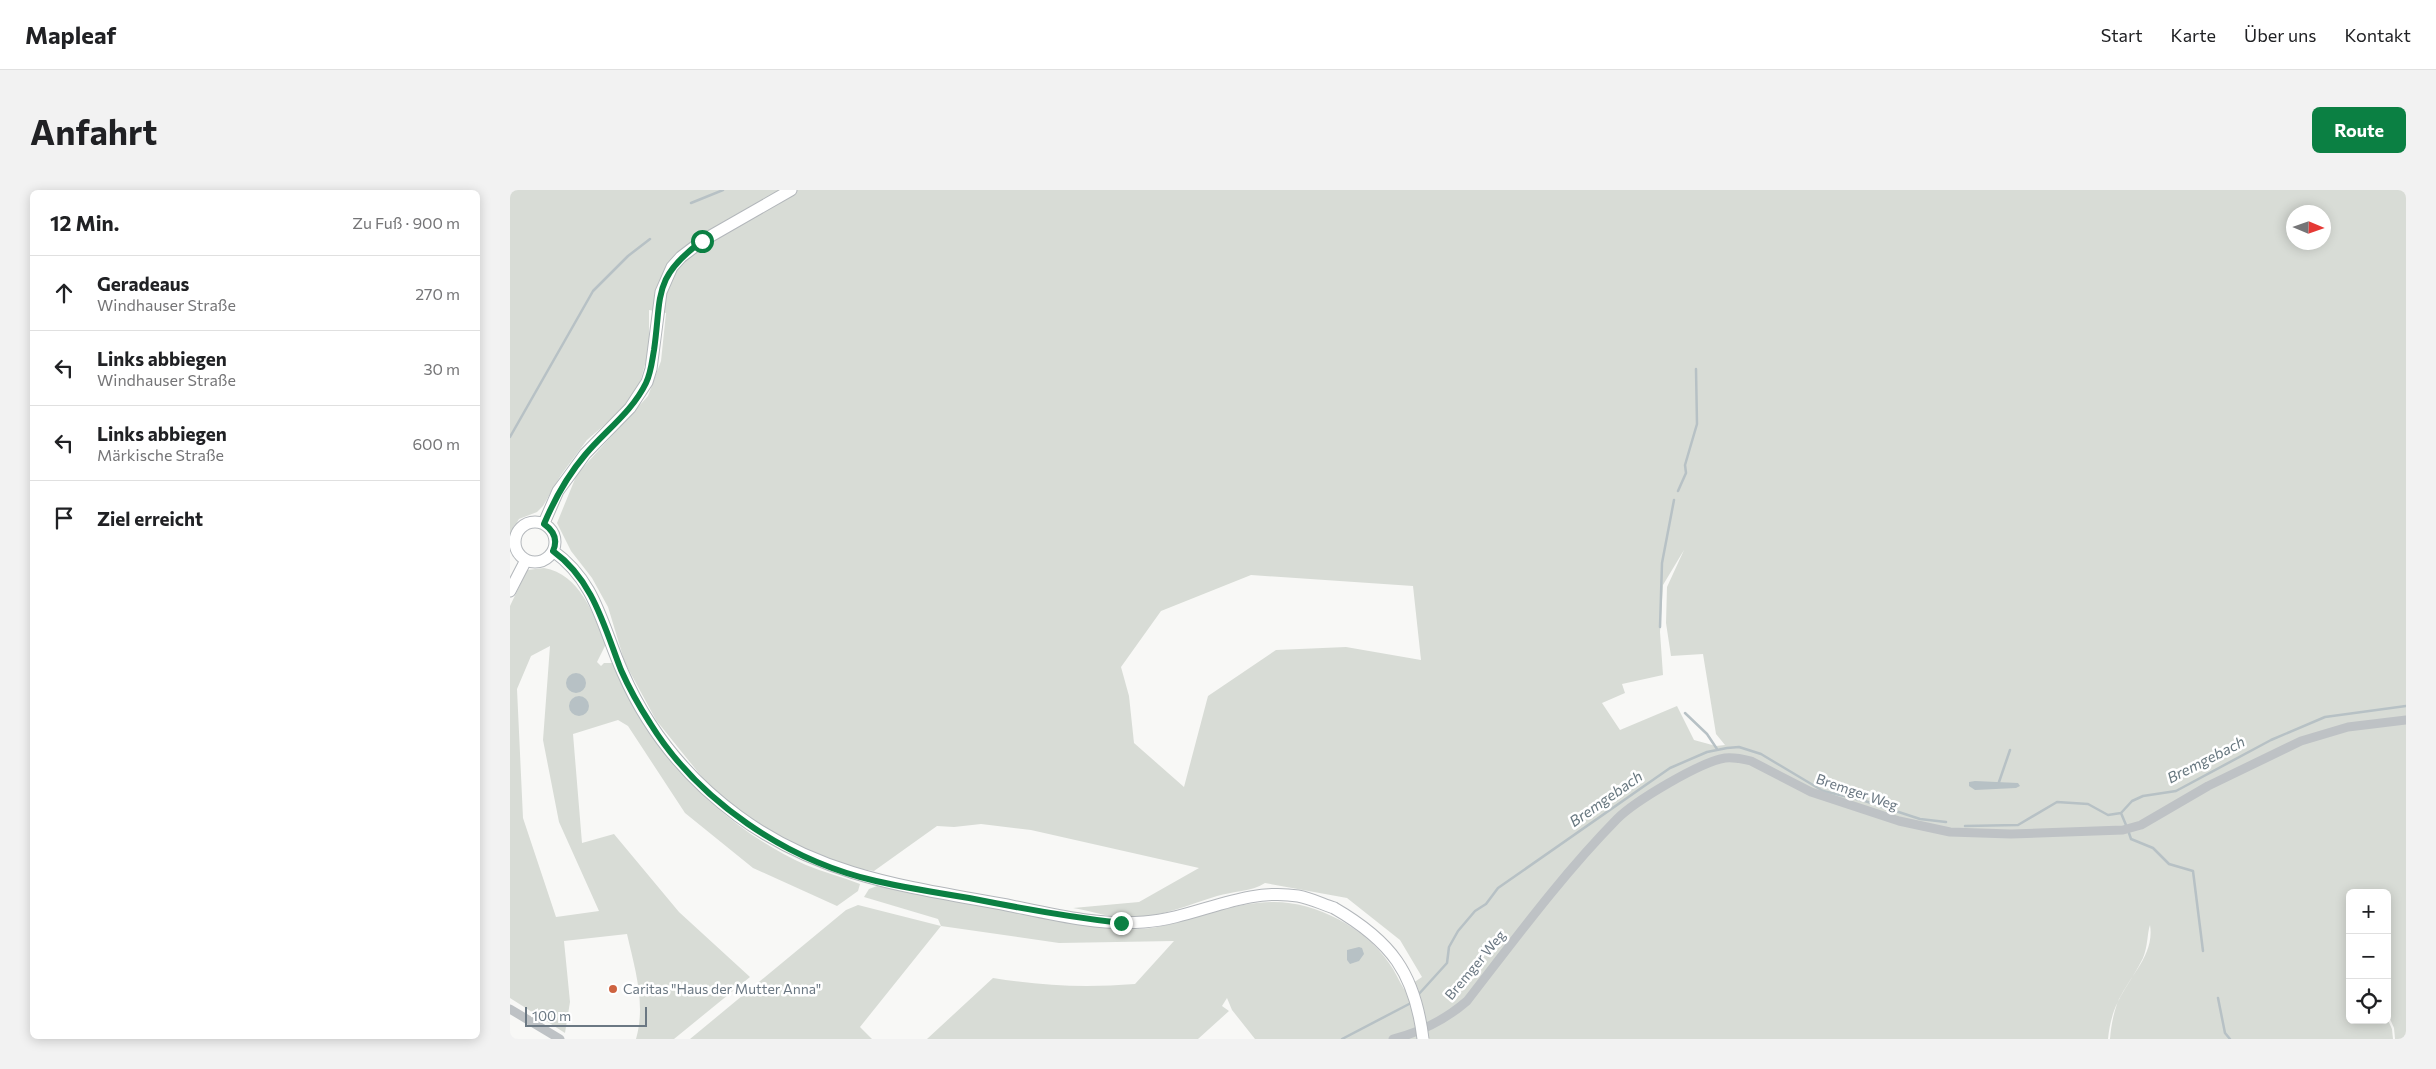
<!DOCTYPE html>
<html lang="de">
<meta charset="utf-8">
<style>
body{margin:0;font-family:Commissioner,sans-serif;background:#f2f2f2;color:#202124}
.controls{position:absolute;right:15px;bottom:15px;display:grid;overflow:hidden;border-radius:8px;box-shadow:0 2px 12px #0003}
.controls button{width:45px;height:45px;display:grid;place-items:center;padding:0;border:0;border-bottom:1px solid #e0e0e0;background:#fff;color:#202124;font:25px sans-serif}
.compass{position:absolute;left:1776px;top:15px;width:45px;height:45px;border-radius:50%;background:#fff;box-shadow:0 2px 12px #0003;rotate:92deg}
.scale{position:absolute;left:15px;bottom:12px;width:122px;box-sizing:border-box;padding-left:5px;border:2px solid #6b7883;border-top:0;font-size:14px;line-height:18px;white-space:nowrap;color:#6b7883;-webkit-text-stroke:4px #fff;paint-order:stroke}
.stop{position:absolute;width:15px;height:15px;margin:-11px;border:4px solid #0b8043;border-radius:50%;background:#fff}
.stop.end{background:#0b8043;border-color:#fff;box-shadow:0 1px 5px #0008}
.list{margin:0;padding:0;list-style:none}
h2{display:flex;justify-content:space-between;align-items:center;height:65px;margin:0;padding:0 20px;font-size:21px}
h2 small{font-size:16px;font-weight:400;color:#757577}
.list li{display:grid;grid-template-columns:32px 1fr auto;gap:15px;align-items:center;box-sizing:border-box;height:75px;padding:0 20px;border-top:1px solid #e0e0e0}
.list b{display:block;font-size:19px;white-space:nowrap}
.list p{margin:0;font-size:16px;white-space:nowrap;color:#757577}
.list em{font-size:16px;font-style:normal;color:#757577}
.icon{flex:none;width:28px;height:28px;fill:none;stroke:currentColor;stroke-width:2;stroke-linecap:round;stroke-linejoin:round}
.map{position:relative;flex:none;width:1896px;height:849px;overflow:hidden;border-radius:8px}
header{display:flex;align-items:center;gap:30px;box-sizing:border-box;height:70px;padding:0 25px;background:#fff;border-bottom:1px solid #e0e0e0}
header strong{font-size:24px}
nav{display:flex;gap:28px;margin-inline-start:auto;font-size:18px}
.intro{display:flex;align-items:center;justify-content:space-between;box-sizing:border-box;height:120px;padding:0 30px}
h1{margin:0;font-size:35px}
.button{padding:12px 22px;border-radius:8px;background:#0b8043;color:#fff;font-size:18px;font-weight:700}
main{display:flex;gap:30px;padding:0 30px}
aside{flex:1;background:#fff;border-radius:8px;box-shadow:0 2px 12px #0003}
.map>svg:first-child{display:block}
.green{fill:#d8dcd6;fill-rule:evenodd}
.water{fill:#b7c1c5}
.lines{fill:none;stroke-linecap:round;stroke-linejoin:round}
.stream{stroke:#b7c1c5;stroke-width:2.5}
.secondary-casing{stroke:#b3b7bb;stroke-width:13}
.street{stroke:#bec2c5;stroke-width:9}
.secondary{stroke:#fff;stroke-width:11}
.secondary-bridge-casing{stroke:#b3b7bb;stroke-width:13;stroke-linecap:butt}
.secondary-bridge{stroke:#fff;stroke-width:11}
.route{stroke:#0b8043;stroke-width:6}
.poi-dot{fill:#ce6340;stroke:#fff;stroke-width:2}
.labels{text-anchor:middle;stroke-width:5;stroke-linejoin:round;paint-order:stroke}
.street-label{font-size:14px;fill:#6b7883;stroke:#fff}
.poi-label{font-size:14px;fill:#6b7883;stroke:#fff;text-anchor:start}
.water-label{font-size:15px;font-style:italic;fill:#67777f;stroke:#fff}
</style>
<header>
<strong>Mapleaf</strong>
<nav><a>Start</a><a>Karte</a><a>Über uns</a><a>Kontakt</a></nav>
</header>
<div class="intro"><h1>Anfahrt</h1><a class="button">Route</a></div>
<main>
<aside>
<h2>12 Min.<small>Zu Fuß · 900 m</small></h2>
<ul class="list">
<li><svg class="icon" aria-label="ahead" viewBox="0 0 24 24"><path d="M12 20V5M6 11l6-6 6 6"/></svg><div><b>Geradeaus</b><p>Windhauser Straße</p></div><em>270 m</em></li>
<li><svg class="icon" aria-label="left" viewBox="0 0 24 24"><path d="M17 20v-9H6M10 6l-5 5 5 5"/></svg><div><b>Links abbiegen</b><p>Windhauser Straße</p></div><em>30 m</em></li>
<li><svg class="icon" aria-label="left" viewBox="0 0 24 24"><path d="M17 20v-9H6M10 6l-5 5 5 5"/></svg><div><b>Links abbiegen</b><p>Märkische Straße</p></div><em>600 m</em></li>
<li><svg class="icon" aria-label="arrive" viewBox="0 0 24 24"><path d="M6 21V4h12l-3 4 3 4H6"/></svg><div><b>Ziel erreicht</b></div></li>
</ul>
</aside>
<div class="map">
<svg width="1896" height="849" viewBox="0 0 1896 849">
<rect width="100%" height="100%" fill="#f8f8f6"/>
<path class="green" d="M0 0H1896V849H1885L1884 838 1877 822V703H1840V830H1877V828L1882 839 1883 849H1600C1601 837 1603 825 1607 814 1618 787 1645 766 1640 735 1637 744 1638 756 1633 768 1617 800 1602 810 1598 849H745L722 820 717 808 712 816 719 821 688 849H417L483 788C533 796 575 798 625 794L664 751 549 753 431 736 350 837 362 849H180L336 720 348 715 431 736 428 729 354 707 359 699 367 696C420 707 474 716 527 725 557 730 587 737 617 739 650 741 678 728 710 720 726 716 745 712 762 712 804 711 855 737 879 773 885 781 889 791 894 799L912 787 890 750 837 708 755 693C741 702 723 701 707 706 678 715 651 727 620 728 602 728 581 721 563 718L629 712 689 678 521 640 471 634 444 637 427 636 364 681 338 677 266 646 204 602 146 530 115 473 98 417 82 388 61 361 47 333 67 284 138 206 151 171 156 123 139 120V160L129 196 114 218 77 250 51 285 33 316 27 322 9 329 0 344ZM1784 22H1814V52H1784ZM1174 360 1157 397 1156 433 1161 466 1193 464 1206 544 1215 555 1206 556 1184 550 1167 516 1110 540 1092 513 1115 503 1112 494 1153 485 1150 442 1153 395ZM741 385 903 396 911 470 836 457 766 460 698 506 674 597 624 553 619 506 611 477 651 421Z
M34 378C70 384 83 424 96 454L87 472 91 476 94 473H103C112 490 118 508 128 524 167 589 227 644 296 675 313 682 332 687 350 694L348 701 327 716 243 678 175 623 118 536 108 530 63 544 72 653 104 644 169 722 240 787 164 849H126C136 814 125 779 117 744L54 751 60 812 55 843 0 808V416L17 380ZM40 456 33 550 49 632 89 721 46 727 13 628 7 499 21 466Z"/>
<path class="water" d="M56 493a10 10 0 1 1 20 0a10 10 0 1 1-20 0Z
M59 516a10 10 0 1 1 20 0a10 10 0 1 1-20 0Z
M1465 591 1508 593 1510 596 1506 598 1465 600 1459 596V592Z
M849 757 852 758 854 764 849 771 840 774 837 770V760Z"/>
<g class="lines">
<path class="stream" d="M181 13 213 0
M0 247 83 101 118 66 140 49
M1168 301 1176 283 1175 275 1187 234 1186 179
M1150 437 1152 373 1164 310
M1175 523 1197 544 1207 559
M1489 592 1500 560
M1611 623 1616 635
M1455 636 1508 635 1547 612 1578 614 1598 625 1611 623 1622 611 1633 606 1666 601 1761 550 1815 527 1896 516
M1619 643 1621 649 1643 658 1659 674 1683 681 1693 761
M908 805 937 773 939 757 948 741 965 721 976 714 988 698 1160 578 1197 562 1217 558 1229 557 1251 564 1313 601 1355 611 1410 629 1436 632
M1708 808 1715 843 1720 849
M832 849 901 813"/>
<defs>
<path id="secondary" d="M5 352a20 20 0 1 1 40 0a20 20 0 1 1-40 0Z
M34 333 48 301 62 282 75 264 120 218 137 192 141 179 151 102 162 77 171 67 192 51 281 0
M43 361C87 392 92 437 113 483 138 540 178 589 228 626 311 687 399 697 497 715 541 724 589 736 634 732 687 728 733 697 788 706 800 708 812 714 824 718
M0 401 16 370"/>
</defs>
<use href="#secondary" class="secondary-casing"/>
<path class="street" d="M0 819 50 849
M883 849C911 842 935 830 957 811 1005 749 1052 685 1107 629 1125 611 1190 572 1215 568 1224 567 1233 569 1241 571L1301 602 1389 631 1440 642 1501 644 1613 640 1631 635 1698 596 1791 551 1838 537 1896 530"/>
<use href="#secondary" class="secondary"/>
<defs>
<path id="secondary-bridge" d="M824 718C881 751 905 783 913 849"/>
</defs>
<use href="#secondary-bridge" class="secondary-bridge-casing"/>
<use href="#secondary-bridge" class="secondary-bridge"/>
</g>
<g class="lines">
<path class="route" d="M192 51C142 88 152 105 144 160 142 171 141 183 136 193 122 222 95 241 75 265 57 286 45 308 34 334 44 341 48 350 43 361 83 390 94 436 111 480 119 498 129 516 140 533 188 611 277 671 366 691 397 698 428 703 459 708 509 718 560 727 611 733"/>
</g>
<circle class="poi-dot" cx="103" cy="799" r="5"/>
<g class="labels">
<g class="street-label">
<text transform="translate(1347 602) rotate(19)" y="5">Bremger Weg</text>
<text transform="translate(965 775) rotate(-50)" y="5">Bremger Weg</text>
</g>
<g class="poi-label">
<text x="113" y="804">Caritas "Haus der Mutter Anna"</text>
</g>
<g class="water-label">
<text transform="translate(1696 570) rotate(-27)" y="5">Bremgebach</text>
<text transform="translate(1096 609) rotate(-35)" y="5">Bremgebach</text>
</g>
</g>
</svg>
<div class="controls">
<button>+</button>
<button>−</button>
<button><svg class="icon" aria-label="locate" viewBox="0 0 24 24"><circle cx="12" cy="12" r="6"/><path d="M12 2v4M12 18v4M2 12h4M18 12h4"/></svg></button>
</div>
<svg class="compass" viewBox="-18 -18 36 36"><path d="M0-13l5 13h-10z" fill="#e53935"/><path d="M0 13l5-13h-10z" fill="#757577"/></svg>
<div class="scale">100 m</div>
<div class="stop" style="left:192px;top:51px"></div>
<div class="stop end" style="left:611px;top:733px"></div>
</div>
</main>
